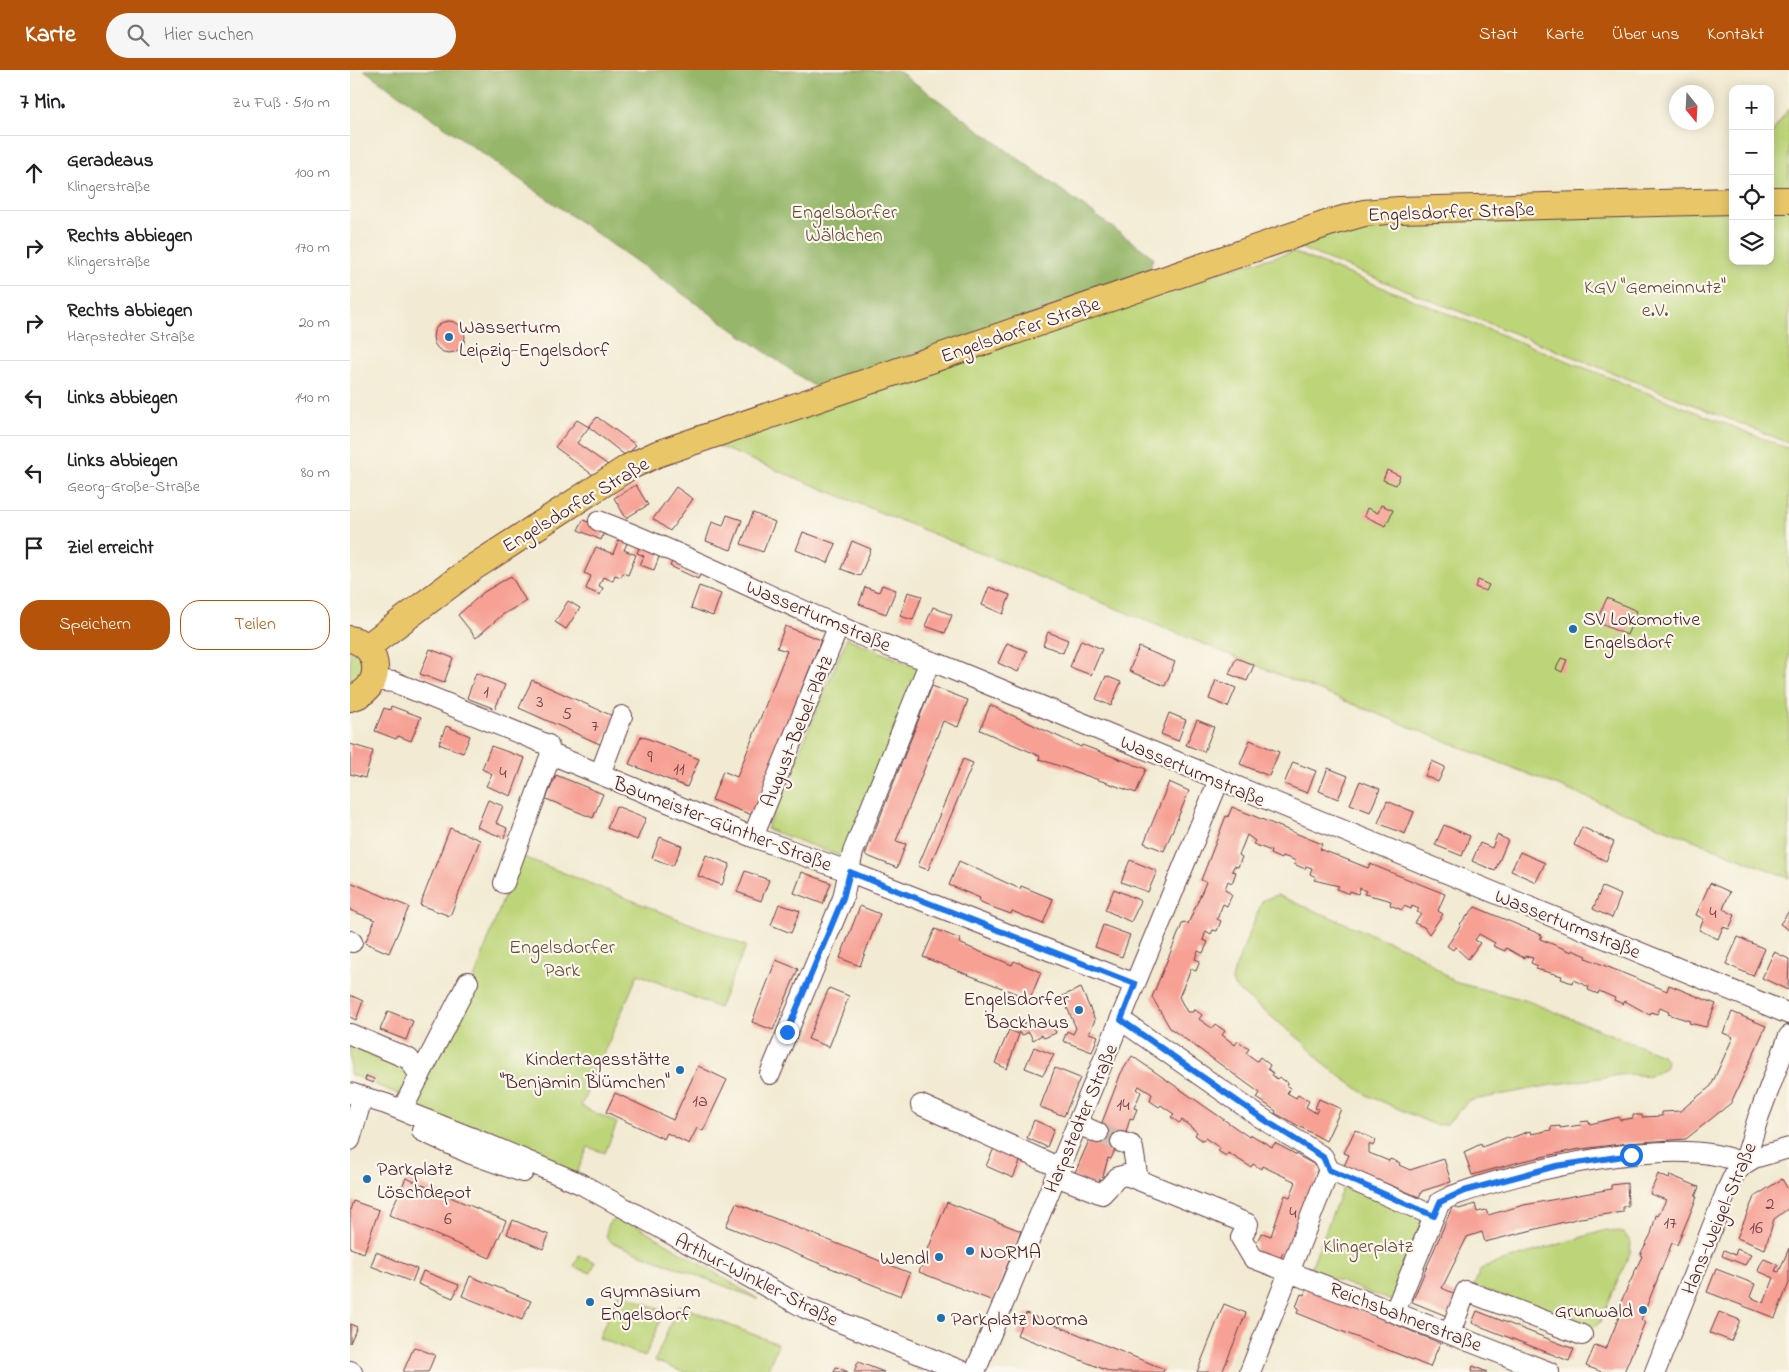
<!DOCTYPE html>
<html lang="de">
<meta charset="utf-8">
<style>
body{margin:0;font-family:"Indie Flower",sans-serif;background:#f6f6f6;color:#202124}
.controls{position:absolute;right:15px;top:15px;display:grid;overflow:hidden;border-radius:10px;box-shadow:0 2px 12px #0003}
.controls button{width:45px;height:45px;display:grid;place-items:center;padding:0;border:0;border-bottom:1px solid #e0e0e0;background:#fff;color:#202124;font:25px sans-serif}
.compass{position:absolute;left:1319px;top:15px;width:45px;height:45px;border-radius:50%;background:#fff;box-shadow:0 2px 12px #0003;rotate:162deg}
.stop{position:absolute;width:15px;height:15px;margin:-11px;border:4px solid #1a73e8;border-radius:50%;background:#fff}
.stop.end{background:#1a73e8;border-color:#fff;box-shadow:0 1px 5px #0008}
.list{margin:0;padding:0;list-style:none}
h2{display:flex;justify-content:space-between;align-items:center;height:65px;margin:0;padding:0 20px;font-size:21px}
h2 small{font-size:16px;font-weight:400;color:#757577}
.list li{display:grid;grid-template-columns:32px 1fr auto;gap:15px;align-items:center;box-sizing:border-box;height:75px;padding:0 20px;border-top:1px solid #e0e0e0}
.list b{display:block;font-size:19px;white-space:nowrap}
.list p{margin:0;font-size:16px;white-space:nowrap;color:#757577}
.list em{font-size:16px;font-style:normal;color:#757577}
.actions{display:flex;gap:10px;padding:15px 20px}
.actions a{flex:1;padding:11px 0;border:1px solid #b45309;border-radius:20px;text-align:center;font-size:18px;color:#b45309}
.actions .main{background:#b45309;color:#fff}
.icon{flex:none;width:28px;height:28px;fill:none;stroke:currentColor;stroke-width:2;stroke-linecap:round;stroke-linejoin:round}
.map{position:relative;flex:none;width:1439px;height:1302px;overflow:hidden}
header{display:flex;align-items:center;gap:30px;box-sizing:border-box;height:70px;padding:0 25px;background:#b45309;color:#fff}
header strong{font-size:24px}
nav{display:flex;gap:28px;margin-inline-start:auto;font-size:18px}
.search{width:350px;height:45px;background:#f6f6f6;display:flex;align-items:center;gap:12px;box-sizing:border-box;padding:0 18px;border-radius:28px;color:#757577;font-size:19px}
main{display:flex}
aside{flex:1;background:#fff}
.map>svg:first-child{display:block}
.green{fill:#bdd579;stroke:#847a52}
.forest{fill:#96b669;stroke:#706a4a}
.building{fill:#f7a195}
.lines{fill:none;stroke-linecap:round;stroke-linejoin:round}
.minor-tunnel{stroke:#d0c1b1;stroke-width:20;stroke-dasharray:20 10;stroke-linecap:butt}
.minor-casing{stroke:#633d44;stroke-width:22}
.major-casing{stroke:#633d44;stroke-width:28}
.minor{stroke:#fff;stroke-width:20}
.major{stroke:#e9c769;stroke-width:26}
.route{stroke:#1a73e8;stroke-width:6}
.poi-dot{fill:#1f6fb2;stroke:#fbf7ec;stroke-width:2}
.labels{text-anchor:middle;stroke-width:4.5;stroke-linejoin:round;paint-order:stroke}
.number-label{font-size:18px;fill:#754046}
.park-label{font-size:20px;fill:#674c3e;stroke:#fbf7ec}
.street-label{font-size:20px;fill:#4a1f2b;stroke:#fbf7ec}
.poi-label{font-size:20px;fill:#4a1f2b;stroke:#fbf7ec;text-anchor:start}
</style>
<header>
<strong>Karte</strong>
<div class="search"><svg class="icon" aria-label="search" viewBox="0 0 24 24"><circle cx="10" cy="10" r="6"/><path d="M15 15l6 6"/></svg>Hier suchen</div>
<nav><a>Start</a><a>Karte</a><a>Über uns</a><a>Kontakt</a></nav>
</header>
<main>
<aside>
<h2>7 Min.<small>Zu Fuß · 510 m</small></h2>
<ul class="list">
<li><svg class="icon" aria-label="ahead" viewBox="0 0 24 24"><path d="M12 20V5M6 11l6-6 6 6"/></svg><div><b>Geradeaus</b><p>Klingerstraße</p></div><em>100 m</em></li>
<li><svg class="icon" aria-label="right" viewBox="0 0 24 24"><path d="M7 20v-9h11M14 6l5 5-5 5"/></svg><div><b>Rechts abbiegen</b><p>Klingerstraße</p></div><em>170 m</em></li>
<li><svg class="icon" aria-label="right" viewBox="0 0 24 24"><path d="M7 20v-9h11M14 6l5 5-5 5"/></svg><div><b>Rechts abbiegen</b><p>Harpstedter Straße</p></div><em>20 m</em></li>
<li><svg class="icon" aria-label="left" viewBox="0 0 24 24"><path d="M17 20v-9H6M10 6l-5 5 5 5"/></svg><div><b>Links abbiegen</b></div><em>140 m</em></li>
<li><svg class="icon" aria-label="left" viewBox="0 0 24 24"><path d="M17 20v-9H6M10 6l-5 5 5 5"/></svg><div><b>Links abbiegen</b><p>Georg-Große-Straße</p></div><em>80 m</em></li>
<li><svg class="icon" aria-label="arrive" viewBox="0 0 24 24"><path d="M6 21V4h12l-3 4 3 4H6"/></svg><div><b>Ziel erreicht</b></div></li>
</ul>
<div class="actions"><a class="main">Speichern</a><a>Teilen</a></div>
</aside>
<div class="map">
<svg width="1439" height="1302" viewBox="0 0 1439 1302">
<rect width="100%" height="100%" fill="#fbf7ec"/>
<filter id="ink" filterUnits="userSpaceOnUse"><feTurbulence type="fractalNoise" baseFrequency=".02" numOctaves="2"/><feDisplacementMap in="SourceGraphic" scale="10" xChannelSelector="R" yChannelSelector="G"/><feConvolveMatrix kernelMatrix="1 2 1 2 8 2 1 2 1" color-interpolation-filters="sRGB"/></filter>
<filter id="wash" filterUnits="userSpaceOnUse"><feTurbulence type="fractalNoise" baseFrequency=".0096" numOctaves="4" result="noise"/><feDisplacementMap in="SourceGraphic" scale="20" xChannelSelector="R" yChannelSelector="G"/><feGaussianBlur stdDeviation="1.12" result="paint"/><feColorMatrix in="noise" values="0 0 0 0 0 0 0 0 0 0 0 0 0 0 0 0 0 1.4 0 .05"/><feComposite in="paint" operator="in"/></filter>
<g filter="url(#wash)">
<rect width="100%" height="100%" fill="#f2ead2"/>
<path class="green" d="M1439 38V373L940 174 1007 153 1383 120V191H1420V66Z
M943 182 1439 379V808L910 597 365 375 871 201Z
M497 568 569 598 493 787 417 759Z
M0 581 8 584 15 602 0 618Z
M169 785 396 876 369 938 288 904 231 1036 267 1053 255 1083 238 1077 226 1105 60 1038 123 912Z
M927 825 1057 879 1076 889 1104 912 1175 930 1312 985 1317 992 1315 998 1299 1006 1277 1004 1207 1014 1118 1031 1097 1054 1085 1055 1017 1025 997 1011 975 995 952 971 885 918 882 911 884 901 910 837 913 830Z
M0 969 61 998 53 1026 24 1014 25 1008 16 1005 14 1010 0 1004Z
M993 1117 1076 1150 1044 1232 960 1200Z
M270 1147 278 1150 408 1229 263 1173C252 1166 257 1161 260 1151Z
M1256 1160 1274 1163 1281 1173 1280 1183 1250 1252 1242 1259 1124 1216 1129 1202 1136 1196Z
M229 1185 245 1192 241 1203 224 1197Z
M268 1222 314 1241 295 1287 249 1268Z
M328 1235 428 1274 417 1302H333L305 1291Z"/>
<path class="forest" d="M14 0H547L803 187 798 206 465 317Z"/>
<g id="blocks">
<path class="building" d="M83 267a16 16 0 1 1 32 0a16 16 0 1 1-32 0Z
M247 347 286 375 276 386 239 357Z
M227 350 239 357 227 373 258 395 243 405 205 377Z
M1037 400 1050 406 1046 415 1033 410Z
M286 415 298 435 276 448 264 428Z
M326 417 343 429 320 461 303 449Z
M1031 435 1043 440 1036 456 1014 446 1017 438 1028 443Z
M403 443 425 452 413 482 391 474Z
M377 445 392 450 381 480 356 471 362 452 373 456Z
M233 450 255 459 251 470 228 460Z
M453 462 486 474 478 493 446 480Z
M270 466 279 469 274 480 286 485 278 505 273 503 271 507 265 505 263 511 253 507 249 516 253 518 250 525 236 519 241 506 234 503 246 477 263 484Z
M502 471 521 479 510 506 491 499Z
M291 474 311 482 304 500 290 495 294 486 287 483Z
M324 487 352 500 348 509 320 496Z
M161 506 176 531 152 545 126 568 108 545 134 522Z
M1128 510 1139 515 1136 521 1125 517Z
M532 515 546 520 536 544 509 534 515 517 529 522Z
M349 516 371 524 363 546 341 538Z
M639 517 660 525 653 544 632 535Z
M558 522 572 526 563 550 550 546Z
M1257 528 1287 541 1277 565 1246 552Z
M218 531 230 538 216 559 205 552Z
M583 537 602 545 595 563 575 556Z
M435 556 471 570 402 745 362 730 373 701 387 707 437 581 427 578Z
M698 562 718 570 713 583 693 575Z
M731 570 752 579 741 605 720 597Z
M657 573 677 581 668 602 648 593Z
M789 577 825 592 815 616 779 601Z
M80 579 103 588 94 613 70 604Z
M886 588 904 595 897 611 879 604Z
M1211 588 1217 590 1212 602 1206 599Z
M126 603 155 615 145 639 117 628Z
M756 606 771 612 761 636 746 629Z
M182 610 265 647 252 675 169 638Z
M866 610 886 618 878 637 859 629Z
M582 616 618 630 608 657 593 651 546 771 556 774 547 798 515 785Z
M640 635 731 677 732 675 796 699 786 723 689 689 690 686 630 660Z
M41 636 71 647 61 671 48 666 46 669 25 661 34 638 40 640Z
M819 643 836 650 828 671 811 664Z
M847 650 864 657 854 682 836 675Z
M96 656 120 666 113 683 89 674Z
M291 666 349 689 337 717 279 694Z
M900 670 929 682 919 706 890 694Z
M0 674 23 681 15 708 0 704Z
M141 676 175 688 161 726 136 716 142 704 132 699Z
M613 689 623 693 578 800 568 796Z
M1082 691 1095 697 1088 712 1075 706Z
M943 692 966 701 957 723 934 714Z
M978 698 998 706 988 729 969 721Z
M206 705 253 724 243 748 196 729Z
M1010 711 1030 719 1020 742 1000 734Z
M819 712 839 721 814 781 794 773Z
M138 730 153 736 146 753 157 758 154 768 127 757Z
M1037 731 1064 742 1055 764 1028 753Z
M266 736 296 748 287 770 257 758Z
M882 737 972 774 970 779 1018 798 1020 794 1095 824 1088 841 1093 844 1079 864 1074 857 1064 853 1071 844 1067 842 1069 839 1062 836 1061 839 1054 836 1052 840 1040 835 1041 831 1035 829 1014 824 1016 821 1010 818 1008 824 1000 821 999 824 987 819 989 816 964 810 966 807 960 804 962 798 956 796 955 799 944 794 946 791 939 788 932 786 931 789 920 784 921 781 903 774 905 771 897 765 889 785 892 787 888 797 884 796 882 801 886 802 884 808 882 813 878 811 875 819 882 825 877 836 873 834 867 849 871 851 867 861 863 860 861 864 856 861 853 870 858 872 853 883 848 881 845 889 850 891 846 901 841 899 829 927 837 942H843L844 939 852 945 849 949 856 954 862 958 865 954 875 961 872 965 880 971 885 975 888 971 899 979 896 983 907 991 910 987 920 995 918 999 923 1003 922 1005 927 1009 929 1007 938 1013 937 1016 940 1018 937 1023 946 1028 948 1025 959 1031 956 1037 966 1043 968 1039 965 1038 969 1029 991 1039 976 1071 925 1043 926 1041 907 1028 910 1023 820 958 802 927 833 852 838 854 856 812 851 810 876 746 878 747Z
M1094 755 1120 766 1112 786 1085 775Z
M1232 757 1264 772 1256 791 1224 775Z
M100 758 130 770 100 846 70 835Z
M1147 765 1158 770 1145 801 1122 791 1130 773 1142 778Z
M310 767 332 776 323 796 302 788Z
M1170 782 1195 793 1186 812 1161 801Z
M356 785 380 794 372 815 348 806Z
M780 790 807 801 798 822 771 812Z
M609 791 670 819 671 816 703 829 693 854 662 841 661 844 644 838 629 831 630 828 599 815Z
M395 801 419 810 411 831 387 822Z
M452 802 481 813 473 834 444 823Z
M0 812 59 837 39 883 15 873 25 850 0 840Z
M1360 813 1380 822 1373 839 1385 845 1379 859 1373 857 1368 869 1349 860 1354 849 1346 845Z
M1252 817 1271 825 1262 848 1243 839Z
M764 819 791 831 781 852 755 840Z
M429 834 450 841 441 863 421 855Z
M510 836 530 844 510 896 490 888Z
M1125 837 1192 865 1190 869 1222 882V880L1237 886 1236 888 1317 921 1319 915 1366 934 1356 957 1339 953 1340 951 1318 944 1319 942 1310 938 1307 944 1301 942 1300 945 1275 931 1273 934 1264 930 1265 928 1249 921 1248 924 1238 920 1239 917 1223 910 1222 913 1211 909 1212 906 1186 899 1188 896 1181 893 1183 888 1175 886 1174 888 1156 878 1155 881 1143 876 1145 873 1129 864 1125 870 1130 873 1118 889 1105 877 1103 880 1097 876 1111 855 1110 854Z
M1439 841V860L1430 854Z
M753 855 780 865 772 887 745 877Z
M585 859 610 869 609 873 662 895 664 891 691 902 680 929 573 887Z
M1388 867 1415 879 1403 906 1376 894Z
M1424 882 1439 889 1438 920 1412 908Z
M426 890 448 899 423 960 402 952Z
M479 918 499 926 479 977 458 969Z
M731 918 745 950 739 963 748 966 742 982 713 971 717 961 723 964 726 958 712 926Z
M0 925 13 931 6 950 0 947Z
M38 941 63 951 56 970 30 960Z
M1382 942 1416 956 1381 1033 1336 1069 1278 1073 1224 1080 1173 1091 1122 1105 1114 1082 1131 1074 1132 1077 1158 1067V1069L1180 1061 1181 1064 1201 1060V1057L1210 1056V1058L1231 1055 1230 1052 1239 1051 1240 1054 1269 1047 1270 1050 1283 1048V1045H1292V1047L1312 1046V1042L1330 1041 1361 1016 1383 967 1373 963Z
M690 949 694 957 702 953 706 963 694 968 692 965 683 970 679 962 673 965 669 963 667 958 668 955Z
M659 960 669 964 657 999 645 993Z
M684 977 704 985 693 1005 675 998Z
M782 986 899 1067 900 1064 922 1077 925 1073 969 1097 966 1103 969 1104 940 1185 933 1182 929 1192 904 1182 907 1174 905 1173 912 1163 921 1166 935 1125 940 1127 946 1112 912 1096 911 1099 903 1094 901 1097 878 1083 876 1086 868 1081 870 1078 855 1068 853 1071 845 1065 847 1062 832 1050 829 1053 821 1047 824 1044 818 1040 811 1035 809 1037 800 1031 802 1024 789 1016 787 1019 791 1022 784 1038 787 1039 783 1049 780 1048 774 1070 764 1075 763 1078 765 1079 761 1089 758 1088 752 1110 750 1109 747 1117 723 1107 741 1066 746 1068 771 1003Z
M348 996 377 1010 353 1061 347 1058 339 1074 317 1063 314 1069 256 1042 265 1023 323 1050Z
M705 998 730 1008 714 1046 690 1037Z
M16 1006 24 1009 23 1013 15 1010Z
M684 1050 704 1059 697 1077 677 1068Z
M1005 1060 1026 1070 1023 1076 1019 1074V1083L1039 1091 1040 1089 1050 1093 1049 1095 1060 1100 1094 1089 1101 1112 1072 1121 1069 1127 994 1096 999 1085 994 1083Z
M645 1076 672 1087 663 1108 636 1096Z
M1308 1104 1319 1109 1320 1105 1349 1117 1345 1127H1347L1327 1175 1322 1173 1291 1250 1295 1252 1274 1302H1252L1236 1296 1245 1275 1256 1279 1271 1242 1269 1236 1292 1186 1290 1185 1301 1164 1306 1145 1308 1146 1316 1130 1300 1124Z
M56 1108 156 1151 140 1188 39 1145Z
M1432 1109 1439 1121V1138L1424 1149 1415 1179 1387 1168 1404 1127Z
M1277 1113 1278 1136H1273V1142L1230 1148 1135 1172 1132 1162 1117 1167 1092 1218 1107 1225 1099 1247 1062 1232 1103 1135 1109 1139 1125 1134 1127 1142 1136 1140 1138 1145 1174 1135 1261 1119V1115Z
M3 1131 29 1140 14 1183 0 1178V1140Z
M597 1132 671 1161 643 1231 569 1202Z
M386 1133 560 1203 551 1226 376 1156Z
M163 1150 199 1165 193 1179 157 1164Z
M1439 1178V1213L1425 1248 1357 1222 1366 1199 1405 1214 1400 1227 1414 1233 1424 1208 1408 1201 1410 1195 1414 1189 1428 1195 1425 1201 1429 1202Z
M1387 1179 1401 1185 1395 1195 1372 1186 1374 1180 1385 1185Z
M26 1182 67 1199 62 1212 21 1196Z
M73 1201 109 1215 103 1228 68 1214Z
M120 1206 181 1231 172 1250 112 1226Z
M957 1218 1090 1273 1080 1297 947 1243 949 1238 946 1237 951 1224 954 1225Z
M874 1234 896 1243 874 1298 872 1302H847Z
M1127 1241 1224 1279 1219 1291 1122 1253Z
M1369 1242 1390 1250 1381 1271 1360 1263Z
M676 1243 814 1299 813 1302H761L667 1265Z
M0 1254 7 1257 0 1273Z
M64 1277 85 1285 78 1302H53Z
M508 1292 534 1302H504Z
M1123 1296 1137 1302H1121Z
M486 1297 498 1302H484Z"/>
</g>
</g>
<g filter="url(#ink)">
<use href="#blocks" fill-opacity="0" stroke="#633d44" stroke-width="1"/>
<g class="lines">
<path class="minor-tunnel" d="M748 1063 771 1072"/>
<defs>
<path id="minor" d="M249 451C364 494 472 557 589 594L1439 944
M23 610 44 612 198 675 201 684 403 767 500 802 785 914
M250 704 272 646
M403 767 489 555
M154 813 201 684
M0 871 2 872
M771 950 910 1047 973 1087 979 1100 1084 1146 1090 1132 1102 1126C1169 1101 1329 1062 1394 1094
M0 964 59 989 70 1006
M420 1004 493 828 503 782 580 591
M0 1023 36 1034 125 1069 231 1114 455 1238 614 1302
M571 1035 710 1098
M52 1040 118 912
M728 1054 748 1063
M72 1061 119 1083 173 1102
M0 1070 12 1028
M771 1072 781 1075 783 1079 788 1110
M1394 1094 1404 1088 1439 1078
M706 1106 752 1124 768 1107 776 1105 898 1154 891 1168 903 1188 1199 1302
M1045 1241 1084 1146
M1100 1263 1116 1221 1232 1265
M0 1301 2 1302
M625 1302 869 710
M900 1302 979 1100
M1305 1302 1377 1120 1385 1103 1394 1094 1408 1048 1439 966"/>
<path id="major" d="M1420 130H1439
M0 569C33 576 34 621 0 628
M17 577 121 499 279 397 307 384 979 153 1014 143 1049 140 1383 131"/>
</defs>
<use href="#minor" class="minor-casing"/>
<use href="#major" class="major-casing"/>
<use href="#minor" class="minor"/>
<use href="#major" class="major"/>
</g>
</g>
<g class="lines" filter="url(#ink)">
<path class="route" d="M437 962 493 828 500 802 785 914 771 950 910 1047 973 1087 979 1100 1084 1146 1090 1132 1114 1121 1206 1096 1281 1085"/>
</g>
<g class="poi-dot">
<circle cx="99" cy="267" r="5"/>
<circle cx="1223" cy="559" r="5"/>
<circle cx="729" cy="940" r="5"/>
<circle cx="330" cy="1000" r="5"/>
<circle cx="17" cy="1109" r="5"/>
<circle cx="620" cy="1181" r="5"/>
<circle cx="589" cy="1187" r="5"/>
<circle cx="240" cy="1232" r="5"/>
<circle cx="1293" cy="1240" r="5"/>
<circle cx="591" cy="1248" r="5"/>
</g>
<g class="labels">
<g class="number-label">
<text x="136" y="627">1</text>
<text x="190" y="637">3</text>
<text x="217" y="649">5</text>
<text x="245" y="661">7</text>
<text x="300" y="692">9</text>
<text x="329" y="704">11</text>
<text x="153" y="708">4</text>
<text x="1363" y="848">4</text>
<text x="350" y="1036">1a</text>
<text x="773" y="1040">14</text>
<text x="1420" y="1139">2</text>
<text x="943" y="1148">4</text>
<text x="98" y="1154">6</text>
<text x="1320" y="1158">17</text>
<text x="1406" y="1163">16</text>
</g>
<g class="park-label">
<text x="494" y="148">Engelsdorfer<tspan x="494" dy="23">Wäldchen</tspan></text>
<text x="1305" y="223">KGV "Gemeinnutz"<tspan x="1305" dy="23">e.V.</tspan></text>
<text x="212" y="883">Engelsdorfer<tspan x="212" dy="23">Park</tspan></text>
<text x="1018" y="1182">Klingerplatz</text>
</g>
<g class="street-label">
<text transform="translate(1101 141) rotate(-2)" y="7">Engelsdorfer Straße</text>
<text transform="translate(670 259) rotate(-19)" y="7">Engelsdorfer Straße</text>
<text transform="translate(225 434) rotate(-31)" y="7">Engelsdorfer Straße</text>
<text transform="translate(469 545) rotate(23)" y="7">Wasserturmstraße</text>
<text transform="translate(446 661) rotate(-68)" y="7">August-Bebel-Platz</text>
<text transform="translate(843 700) rotate(23)" y="7">Wasserturmstraße</text>
<text transform="translate(373 753) rotate(21)" y="7">Baumeister-Günther-Straße</text>
<text transform="translate(1218 853) rotate(22)" y="7">Wasserturmstraße</text>
<text transform="translate(730 1048) rotate(-67)" y="7">Harpstedter Straße</text>
<text transform="translate(1368 1148) rotate(-67)" y="7">Hans-Weigel-Straße</text>
<text transform="translate(407 1209) rotate(27)" y="7">Arthur-Winkler-Straße</text>
<text transform="translate(1056 1246) rotate(21)" y="7">Reichsbahnerstraße</text>
</g>
<g class="poi-label">
<text x="109" y="263">Wasserturm<tspan x="109" dy="23">Leipzig-Engelsdorf</tspan></text>
<text x="1233" y="555">SV Lokomotive<tspan x="1233" dy="23">Engelsdorf</tspan></text>
<text x="719" y="935" text-anchor="end">Engelsdorfer<tspan x="719" dy="23">Backhaus</tspan></text>
<text x="320" y="995" text-anchor="end">Kindertagesstätte<tspan x="320" dy="23">"Benjamin Blümchen"</tspan></text>
<text x="27" y="1105">Parkplatz<tspan x="27" dy="23">Löschdepot</tspan></text>
<text x="630" y="1188">NORMA</text>
<text x="579" y="1194" text-anchor="end">Wendl</text>
<text x="250" y="1227">Gymnasium<tspan x="250" dy="23">Engelsdorf</tspan></text>
<text x="1283" y="1247" text-anchor="end">Grunwald</text>
<text x="601" y="1255">Parkplatz Norma</text>
</g>
</g>
</svg>
<div class="controls">
<button>+</button>
<button>−</button>
<button><svg class="icon" aria-label="locate" viewBox="0 0 24 24"><circle cx="12" cy="12" r="6"/><path d="M12 2v4M12 18v4M2 12h4M18 12h4"/></svg></button>
<button><svg class="icon" aria-label="layers" viewBox="0 0 24 24"><path d="M12 4l9 5-9 5-9-5zM3 14l9 5 9-5"/></svg></button>
</div>
<svg class="compass" viewBox="-18 -18 36 36"><path d="M0-13l5 13h-10z" fill="#e53935"/><path d="M0 13l5-13h-10z" fill="#757577"/></svg>
<div class="stop" style="left:1281px;top:1085px"></div>
<div class="stop end" style="left:437px;top:962px"></div>
</div>
</main>
